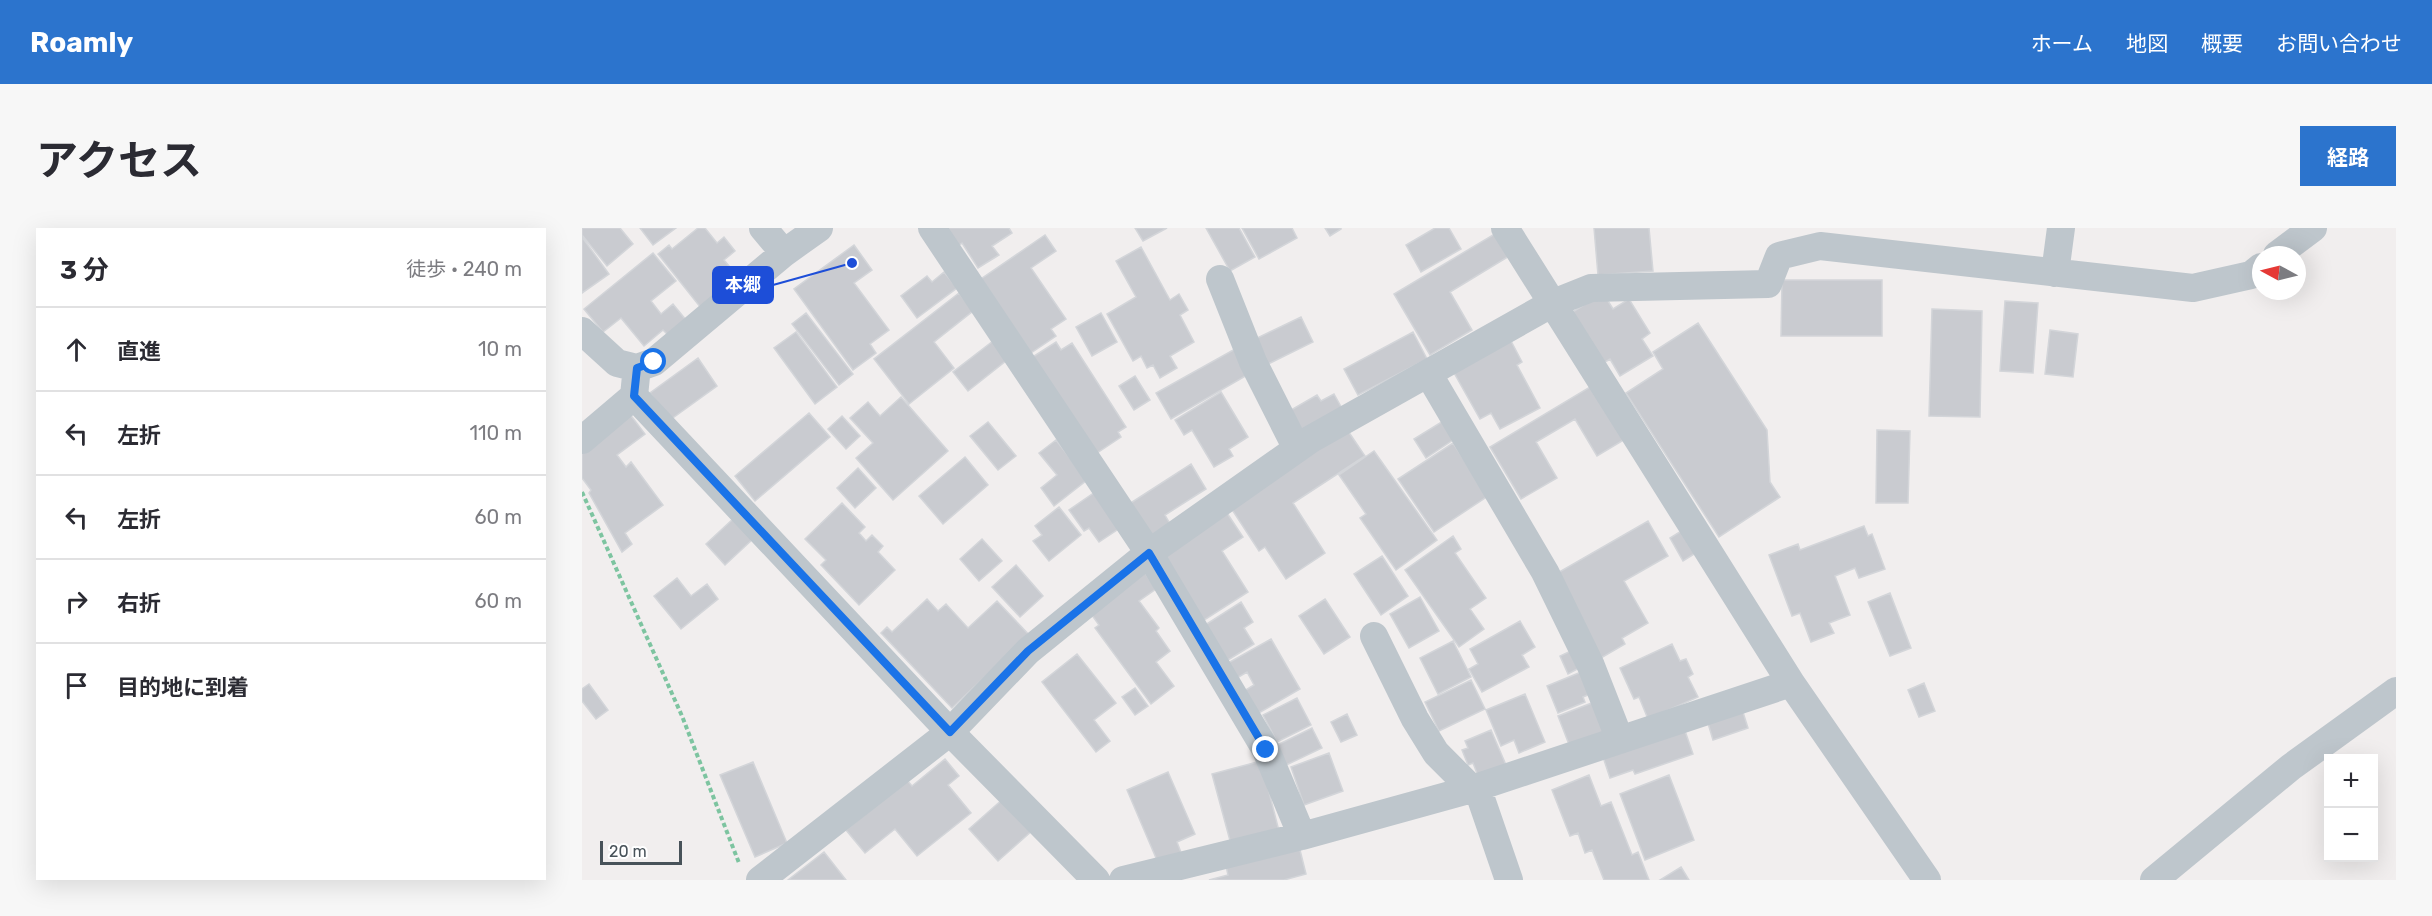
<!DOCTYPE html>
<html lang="ja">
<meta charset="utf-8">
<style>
body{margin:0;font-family:Rubik,"Noto Sans JP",sans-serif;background:#f7f7f7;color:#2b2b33}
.controls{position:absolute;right:18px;bottom:18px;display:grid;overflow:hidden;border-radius:0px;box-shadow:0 6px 24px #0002}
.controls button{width:54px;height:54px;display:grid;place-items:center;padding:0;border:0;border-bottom:2px solid #e1e1e2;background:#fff;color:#2b2b33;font:30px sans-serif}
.compass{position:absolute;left:1670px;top:18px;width:54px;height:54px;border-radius:50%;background:#fff;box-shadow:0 6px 24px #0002;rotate:277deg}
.scale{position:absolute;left:18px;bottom:15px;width:82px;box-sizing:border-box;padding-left:6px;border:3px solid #485259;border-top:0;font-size:16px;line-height:21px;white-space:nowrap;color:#485259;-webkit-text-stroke:4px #fff;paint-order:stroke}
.stop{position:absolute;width:18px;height:18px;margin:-14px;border:4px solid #1a73e8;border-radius:50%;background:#fff}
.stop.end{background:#1a73e8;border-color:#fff;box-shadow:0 2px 6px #0008}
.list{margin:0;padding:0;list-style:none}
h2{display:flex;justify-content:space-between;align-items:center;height:78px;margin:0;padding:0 24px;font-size:26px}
h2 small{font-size:20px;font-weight:400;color:#7c7c81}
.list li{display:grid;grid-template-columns:39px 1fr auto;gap:18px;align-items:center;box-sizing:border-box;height:84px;padding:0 24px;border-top:2px solid #e1e1e2}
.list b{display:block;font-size:22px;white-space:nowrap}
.list em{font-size:20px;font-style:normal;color:#7c7c81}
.icon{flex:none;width:33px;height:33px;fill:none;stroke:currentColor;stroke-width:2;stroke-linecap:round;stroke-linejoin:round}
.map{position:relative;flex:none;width:1814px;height:652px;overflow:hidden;border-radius:0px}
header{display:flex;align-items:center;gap:36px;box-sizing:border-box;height:84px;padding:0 30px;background:#2c74cd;color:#fff}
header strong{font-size:28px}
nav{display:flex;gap:33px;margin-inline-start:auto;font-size:21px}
.intro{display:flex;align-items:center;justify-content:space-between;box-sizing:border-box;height:144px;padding:0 36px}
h1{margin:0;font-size:42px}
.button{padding:15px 27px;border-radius:0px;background:#2c74cd;color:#fff;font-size:21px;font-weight:700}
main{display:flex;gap:36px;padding:0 36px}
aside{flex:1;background:#fff;border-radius:0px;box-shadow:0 6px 24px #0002}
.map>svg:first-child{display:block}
.building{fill:#c9cbd0;stroke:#d3d5d9;stroke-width:1.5}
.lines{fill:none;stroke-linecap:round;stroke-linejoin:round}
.path{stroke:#7dc4a0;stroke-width:4;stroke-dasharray:4.5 3;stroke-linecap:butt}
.street{stroke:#bec6cc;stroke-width:28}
.route{stroke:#1a73e8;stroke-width:8}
.leader{fill:none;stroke:#1d4ed8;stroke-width:2}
.callout-dot{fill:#1d4ed8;stroke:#fff;stroke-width:2}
.callout{fill:#1d4ed8;stroke:#1d4ed8;stroke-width:2}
.callout-label{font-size:18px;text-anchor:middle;font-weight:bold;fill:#fff}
</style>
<header>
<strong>Roamly</strong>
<nav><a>ホーム</a><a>地図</a><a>概要</a><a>お問い合わせ</a></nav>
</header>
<div class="intro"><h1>アクセス</h1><a class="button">経路</a></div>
<main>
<aside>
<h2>3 分<small>徒歩 · 240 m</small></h2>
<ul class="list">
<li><svg class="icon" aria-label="ahead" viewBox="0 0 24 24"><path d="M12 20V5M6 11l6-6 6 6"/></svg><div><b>直進</b></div><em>10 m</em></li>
<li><svg class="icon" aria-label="left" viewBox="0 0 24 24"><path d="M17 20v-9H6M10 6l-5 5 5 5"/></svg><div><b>左折</b></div><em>110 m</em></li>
<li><svg class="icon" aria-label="left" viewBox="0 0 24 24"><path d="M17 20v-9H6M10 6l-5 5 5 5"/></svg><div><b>左折</b></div><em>60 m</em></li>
<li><svg class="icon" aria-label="right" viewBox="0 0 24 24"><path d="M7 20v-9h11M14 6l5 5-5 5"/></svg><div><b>右折</b></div><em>60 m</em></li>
<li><svg class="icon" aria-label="arrive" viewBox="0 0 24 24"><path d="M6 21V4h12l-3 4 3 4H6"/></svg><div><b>目的地に到着</b></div></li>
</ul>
</aside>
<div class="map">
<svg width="1814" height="652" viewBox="0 0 1814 652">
<rect width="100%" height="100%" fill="#f1eeee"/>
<path class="building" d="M0 0H38L51 16 25 38 0 7Z
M58 0H94L71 17Z
M116 0H123L135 15 142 9 153 23 142 32 157 50 119 80 76 26 87 17 90 21Z
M354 0H427L430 5 410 18 417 27 396 40 380 15 369 23Z
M553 0H585L561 13Z
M624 0H657L673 29 648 43Z
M660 0H710L715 10 677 31Z
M743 0H759V1L748 8Z
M853 0H867L879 21 839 44 824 17Z
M1012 0H1067L1071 43 1016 47Z
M916 4 929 27 868 64 890 102 848 127 812 66Z
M463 7 474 23 449 40 484 91 469 101 474 108 443 129 393 55Z
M0 9 27 46 0 65Z
M272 17 290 42 272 55 307 102 288 116 294 125 271 142 212 61Z
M559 19 588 72 597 66 606 82 598 87 612 114 588 128 595 140 578 150 571 137 565 140 559 128 551 133 525 86 554 69 534 33Z
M71 25 94 53 69 73 79 86 91 76 104 92 86 107 81 102 62 118 39 90 21 104 2 81Z
M362 44 375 60 335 90 319 68 345 48 350 54Z
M1200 52H1300V108H1199Z
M377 65 391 83 352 114 372 140 327 176 292 131Z
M1021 65 1031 81 1047 71 1068 105 1060 111 1071 128 1038 148 1028 131 1020 136 989 85Z
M1423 73 1456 75 1451 145 1418 143Z
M1350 81 1400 83 1398 189 1347 188Z
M224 85 271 146 257 157 210 96Z
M519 85 535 114 510 128 494 99Z
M719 89 731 114 684 137 671 112Z
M1116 95 1185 202 1188 254 1198 269 1137 309 1044 165 1081 141 1071 124Z
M1468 102 1496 106 1491 149 1463 146Z
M214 104 255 159 233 176 192 120Z
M831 104 845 131 776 167 762 141Z
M928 111 940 134 935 137 958 180 918 201 909 185 898 191 871 143Z
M411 113 425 132 386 163 371 144Z
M474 114 479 122 490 115 544 199 536 204 539 209 512 227 449 130Z
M653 121 667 146 589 191 574 165Z
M116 130 135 158 88 192 68 165Z
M553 148 568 172 552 182 537 158Z
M1013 156 1045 210 1015 228 993 191 954 214 975 250 939 271 908 219Z
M639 164 666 209 647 221 651 228 632 239 610 202 602 207 593 192Z
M752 166 762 184 722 206 709 182 735 167 739 173Z
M319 169 366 223 311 272 274 230 291 215 268 190 286 174 298 188Z
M47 185 63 206 35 227 44 239 49 234 81 277 43 305 50 316 40 324 7 265 9 262 0 250V220Z
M227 185 248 209 173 273 153 248Z
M260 188 278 208 264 221 246 201Z
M866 190 877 208 844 230 832 211Z
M406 194 434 228 416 242 388 208Z
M764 200 783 228 711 275 743 325 704 351 683 319 677 323 647 277Z
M1295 202 1328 203 1326 275H1294Z
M474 212 505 252 472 278 459 260 475 247 457 225Z
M871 215 906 268 852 304 816 251Z
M792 223 855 312 814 342 778 290 784 286 757 247Z
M383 229 406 257 361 296 337 268Z
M609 236 624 261 583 287 591 301 571 314 547 276Z
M276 240 294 260 273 280 255 260Z
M516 262 541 298 517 314 507 300 502 303 487 282Z
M260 275 283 299 277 305 284 313 290 307 301 318 296 324 313 342 277 377 239 337 244 332 223 311Z
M477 279 499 307 467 333 451 313 460 307 453 298Z
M643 282 661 309 640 323 666 364 616 396 572 328Z
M152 290 172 310 143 337 124 316Z
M1066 293 1086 328 1042 353 1066 395 1040 410 1043 416 1019 430 972 347Z
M1282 298 1286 308 1290 306 1303 341 1277 350 1273 340 1253 348 1268 387 1247 395 1252 405 1229 414 1218 385 1210 388 1187 327 1216 316 1218 322Z
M1104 300 1117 323 1101 333 1088 310Z
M871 308 879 321 873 325 904 370 888 381 902 401 877 419 823 342Z
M400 311 420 333 397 353 378 331Z
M800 328 826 368 799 387 772 346Z
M434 337 461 368 438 389 410 359Z
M559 339 574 361 557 373 577 400 574 403 588 423 574 434 592 458 569 476 513 400 517 397 504 379Z
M95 350 109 368 125 356 136 371 99 401 72 368Z
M1308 365 1329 420 1308 428 1286 374Z
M838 369 857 403 827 420 808 386Z
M345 371 356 383 364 376 386 400 415 373 451 411 410 442 370 480 299 405 305 399 310 404Z
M743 371 768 409 742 426 717 388Z
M659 374 671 394 662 400 672 416 646 432 620 399Z
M938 393 953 419 940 427 947 439 900 464 887 441 896 436 888 421Z
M689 411 718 461 675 486 662 463 672 457 665 444 655 450 646 435Z
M871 413 889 449 856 466 838 430Z
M1090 416 1098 433 1104 431 1111 446 1106 449 1116 469 1066 491 1057 469 1052 471 1038 440Z
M993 421 1001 438 986 446 978 428Z
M495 426 534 475 512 492 528 513 514 524 460 454Z
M1004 442 1013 464 1001 469 1003 474 976 485 965 458Z
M889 452 903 481 857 503 843 474Z
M1342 455 1353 483 1337 489 1326 462Z
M7 456 26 482 14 491 0 473V461Z
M553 460 566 478 553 487 540 469Z
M943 466 963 514 937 525 932 512 919 518 904 482Z
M715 470 729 497 695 514 681 487Z
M1020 471 1032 502 988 519 976 488Z
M1160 481 1166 500 1131 512 1125 492Z
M765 486 775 507 759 514 749 494Z
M1101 497 1111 526 1053 546 1051 542 1028 550 1020 526Z
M730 500 740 520 700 539 691 519Z
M909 502 924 537 896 548 891 535 886 537 880 522 886 520 883 513Z
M747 525 761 563 722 577 709 539Z
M363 531 377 548 366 557 389 585 335 628 313 601 283 625 264 602 325 552 330 558Z
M679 533 697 603 650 620 630 546Z
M171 534 205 615 173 629 138 547Z
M586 544 613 606 595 614 600 627 577 637 545 562Z
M1007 547 1019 578 1029 574 1050 627 1056 624 1067 652H1022L1010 622 1003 625 996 605 988 608 970 562Z
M1087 547 1112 612 1063 632 1038 566Z
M422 570 451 602 416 633 387 601Z
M716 614 724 646 702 652H627L646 647 643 633Z
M242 624 264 652H206Z
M1099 639 1107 652H1078Z"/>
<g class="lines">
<path class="path" d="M0 264 100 488 157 635"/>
<path class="street" d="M181 0 202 25
M350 0 567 325 684 522 720 608
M923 0 1209 455 1345 652
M1695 27 1731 0
M1473 45 1479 0
M638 51 671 134 715 221
M0 103 35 135 55 140 72 134 202 25 237 0
M846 145 963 344 1009 438 1038 512
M52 168 368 504 514 652
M0 212 52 168 54 148
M792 408 833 491 854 525 890 561
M895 559 927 652
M178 652 368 504 446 423 567 325 729 211 969 76 1009 60 1186 56 1197 28 1238 18 1611 60 1669 47 1679 39
M541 652 720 608 890 561 1209 455
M1572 652 1709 539 1814 463"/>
</g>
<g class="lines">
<path class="route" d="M72 134 55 140 52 168 368 504 446 423 567 325 684 522"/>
</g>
<path class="leader" d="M270 35L191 57"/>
<circle class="callout-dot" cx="270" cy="35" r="6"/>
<rect class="callout" x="131" y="39" width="60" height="36" rx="6"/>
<g class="callout-label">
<text x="161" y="63">本郷</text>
</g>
</svg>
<div class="controls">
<button>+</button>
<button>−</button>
</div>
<svg class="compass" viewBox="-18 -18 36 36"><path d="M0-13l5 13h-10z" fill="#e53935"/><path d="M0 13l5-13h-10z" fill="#7c7c81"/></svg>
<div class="scale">20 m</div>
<div class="stop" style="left:72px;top:134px"></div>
<div class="stop end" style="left:684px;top:522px"></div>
</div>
</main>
